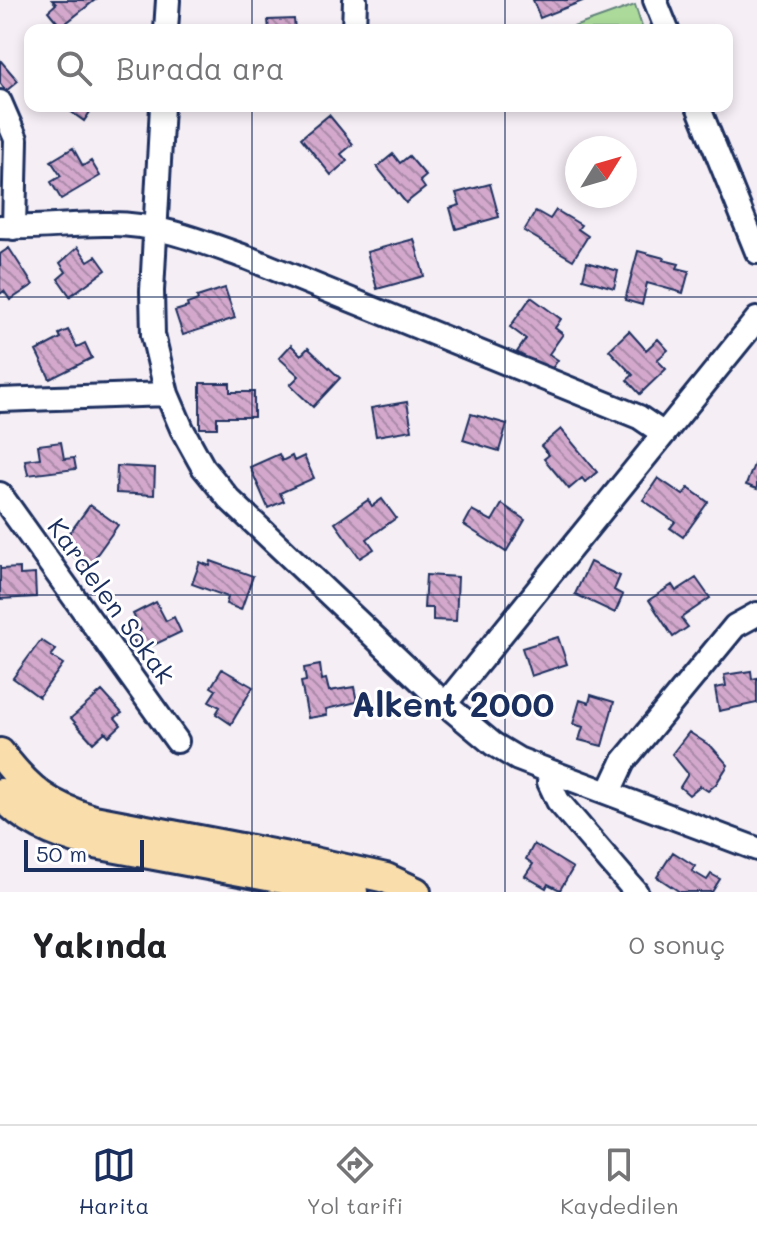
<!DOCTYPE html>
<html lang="tr">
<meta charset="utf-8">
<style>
body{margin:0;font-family:Mali,sans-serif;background:#f2f2f2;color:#202124}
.compass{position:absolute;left:565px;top:136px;width:72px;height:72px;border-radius:50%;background:#fff;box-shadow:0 4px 12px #0003;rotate:53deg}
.scale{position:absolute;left:24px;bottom:20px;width:120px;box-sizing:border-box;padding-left:8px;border:4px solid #1b2f5e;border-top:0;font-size:22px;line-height:28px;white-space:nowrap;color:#1b2f5e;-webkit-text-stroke:6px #fff;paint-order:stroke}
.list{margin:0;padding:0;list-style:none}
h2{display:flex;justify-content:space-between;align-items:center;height:104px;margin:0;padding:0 32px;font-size:34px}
h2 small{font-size:26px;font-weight:400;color:#757577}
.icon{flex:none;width:44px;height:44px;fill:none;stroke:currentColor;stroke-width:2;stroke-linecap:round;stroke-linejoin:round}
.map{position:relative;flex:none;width:757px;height:892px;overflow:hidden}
.search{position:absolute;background:#fff;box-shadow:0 4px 12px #0003;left:24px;right:24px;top:24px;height:88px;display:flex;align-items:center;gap:20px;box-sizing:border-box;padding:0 28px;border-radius:16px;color:#757577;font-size:30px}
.sheet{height:232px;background:#fff}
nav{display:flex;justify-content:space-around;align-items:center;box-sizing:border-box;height:112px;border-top:2px solid #e0e0e0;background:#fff;font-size:22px;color:#757577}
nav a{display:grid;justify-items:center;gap:4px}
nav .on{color:#1b2f5e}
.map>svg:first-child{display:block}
.park{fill:#abda9a;stroke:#63847c;stroke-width:2}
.building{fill:url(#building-back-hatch);stroke:#1b2f5e;stroke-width:2}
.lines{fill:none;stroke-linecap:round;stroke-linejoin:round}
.minor-casing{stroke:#1b2f5e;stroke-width:28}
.major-casing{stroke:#1b2f5e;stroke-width:34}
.minor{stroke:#fff;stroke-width:22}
.major{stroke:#f9ddab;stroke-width:28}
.grid{fill:none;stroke:#1b2f5e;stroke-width:2;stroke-opacity:0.55}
.labels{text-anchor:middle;stroke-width:6;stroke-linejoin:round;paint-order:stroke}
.street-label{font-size:26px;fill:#1b2f5e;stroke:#fff}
.district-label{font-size:34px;font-weight:bold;fill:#1b2f5e;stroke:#fff}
</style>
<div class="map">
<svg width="757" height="892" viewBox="0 0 757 892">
<defs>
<pattern id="building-back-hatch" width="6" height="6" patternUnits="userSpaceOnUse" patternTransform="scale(2)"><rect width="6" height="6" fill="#d3a8cc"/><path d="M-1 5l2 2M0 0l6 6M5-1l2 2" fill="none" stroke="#aa89a9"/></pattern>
</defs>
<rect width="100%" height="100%" fill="#f6eef5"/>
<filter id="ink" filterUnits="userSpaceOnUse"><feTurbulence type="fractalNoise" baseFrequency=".0125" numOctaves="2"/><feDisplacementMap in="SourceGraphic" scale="16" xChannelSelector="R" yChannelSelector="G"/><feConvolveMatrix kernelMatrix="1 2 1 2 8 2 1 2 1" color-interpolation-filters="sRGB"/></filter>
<g filter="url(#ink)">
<path class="park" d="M635 5 643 30H565Z"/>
<path class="building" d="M52 0H95L61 27 48 11 56 4Z
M533 0H585L540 18Z
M294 19 295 30H269L268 20Z
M0 60 18 81 6 91 0 83Z
M63 106H94L84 121Z
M329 115 353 144 341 154 347 161 331 175 301 138Z
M73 148 83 166 91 161 100 176 61 199 51 182 61 176 51 161Z
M393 154 400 163 409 156 426 176 420 181 425 188 406 203 377 167Z
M490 184 499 217 456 229 450 208 460 205 456 193Z
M556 210 581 225 578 229 588 236 573 260 524 231 536 211 550 219Z
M414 239 424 276 377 289 367 252Z
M78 247 88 261 96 256 106 270 70 296 58 279 66 272 60 263Z
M9 248 33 285 10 300 4 291 0 294V254Z
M638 251 664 258 663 260 679 264 677 268 689 271 683 293 647 283 642 305 625 300Z
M587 262 618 271 614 288 583 279Z
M225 288 235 318 183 335 175 311 188 307 187 304 198 300 197 297Z
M531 297 561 319 555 328 563 334 549 354 558 360 548 374 517 352 526 339 510 327Z
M68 330 77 347 85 343 92 358 50 379 36 351 61 338 59 334Z
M629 331 646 350 658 339 668 350 657 360 666 369 640 394 627 380 633 375 609 350Z
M291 345 301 355 308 348 340 378 313 407 290 385 299 376 279 358Z
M200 383H230V392H254V417H217V428H200Z
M407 402 412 430 376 436 371 408Z
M471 414 507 424 499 451 463 440Z
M561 429 597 472 585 482 582 478 569 489 544 459 549 455 541 446Z
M61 442 64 459 74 458 76 469 28 475 25 460 40 458 38 445Z
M279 454 282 461 292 456 294 461 304 456 314 478 280 493 284 501 268 508 250 467Z
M757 457V489L746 485Z
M117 466 155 468 154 495 116 493Z
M658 478 683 495 688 488 708 502 683 537 670 528 675 522 643 500Z
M382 499 396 518 367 539 374 549 360 558 335 523 368 500 372 506Z
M502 504 525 520 506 552 464 525 472 510 492 521Z
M90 505 118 525 88 567 69 553 75 544 66 538Z
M211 561 253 576 241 610 226 604 228 597 192 584 200 562 210 566Z
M590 562 620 576 614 590 623 595 615 613 575 594Z
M0 565V569L20 568V575L35 574 36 597 0 599Z
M426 575 458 577 456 621 433 620V608H424Z
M696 578 710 598 681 618 688 627 673 637 649 600 672 585 676 591Z
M156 602 166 621 174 617 181 632 139 652 131 635 141 630 133 614Z
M558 637 567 664 531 676 522 648Z
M41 640 56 650 51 656 63 664 39 697 13 678Z
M320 665 322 680 326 679 329 691 354 687 357 702 326 709 327 715 308 718 301 682 306 681 304 668Z
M222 669 253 687 231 724 216 714 220 707 209 701 216 690 211 687Z
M751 671 752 679 757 678V703L719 711 715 688 726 686 724 675Z
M102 691 122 713 115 718 121 725 109 736 105 732 93 743 71 718Z
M591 695 614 702 602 746 579 740 583 727 573 724 580 700 589 703Z
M689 732 712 747 728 765 716 784 708 791 700 786 689 795 680 787 688 774 672 754Z
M534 844 573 868 560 890 548 884 546 888 525 876 533 864 526 859Z
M673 852 695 866 692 871 707 880 711 874 720 879 712 892H680L657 877Z"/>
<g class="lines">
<defs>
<path id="minor" d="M655 0 667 30
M166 30 168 0
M354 30 355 0
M0 102 16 139 14 228
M162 106 152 291 153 335 167 394 182 429 203 467 229 499 445 704 493 744 518 759 552 772 757 849
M698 106 757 252
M0 227C37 229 74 223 111 224 160 224 203 242 248 258L639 417 664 434
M0 400 167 394
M0 494 177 741
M445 704 757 319
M552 772 549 782 558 801 636 892
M609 792 623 762 735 626 757 614"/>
<path id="major" d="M0 753C29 791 48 806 94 820L314 862 386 878 416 892
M0 793C23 821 55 834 90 843L353 892"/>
</defs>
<use href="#minor" class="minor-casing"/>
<use href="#major" class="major-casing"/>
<use href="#minor" class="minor"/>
<use href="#major" class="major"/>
</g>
</g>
<path class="grid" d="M252 0V30M505 0V30M252 106V892M505 106V892M0 297H757M0 595H757"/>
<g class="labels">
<g class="street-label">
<text transform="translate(111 601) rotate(54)" y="9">Kardelen Sokak</text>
</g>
<g class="district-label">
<text x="453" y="717">Alkent 2000</text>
</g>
</g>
</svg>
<svg class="compass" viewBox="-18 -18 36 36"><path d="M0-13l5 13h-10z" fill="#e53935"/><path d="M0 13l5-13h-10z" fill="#757577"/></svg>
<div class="scale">50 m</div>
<div class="search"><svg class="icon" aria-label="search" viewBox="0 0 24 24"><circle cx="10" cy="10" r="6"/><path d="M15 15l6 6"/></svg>Burada ara</div>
</div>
<section class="sheet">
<h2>Yakında<small>0 sonuç</small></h2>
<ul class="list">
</ul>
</section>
<nav>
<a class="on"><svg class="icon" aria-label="map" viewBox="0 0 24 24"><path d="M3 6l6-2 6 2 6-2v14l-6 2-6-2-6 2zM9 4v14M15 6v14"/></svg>Harita</a>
<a><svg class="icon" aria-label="directions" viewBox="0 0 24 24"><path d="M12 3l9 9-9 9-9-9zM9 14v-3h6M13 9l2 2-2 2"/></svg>Yol tarifi</a>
<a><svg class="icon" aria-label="saved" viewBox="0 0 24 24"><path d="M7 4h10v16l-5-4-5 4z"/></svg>Kaydedilen</a>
</nav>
